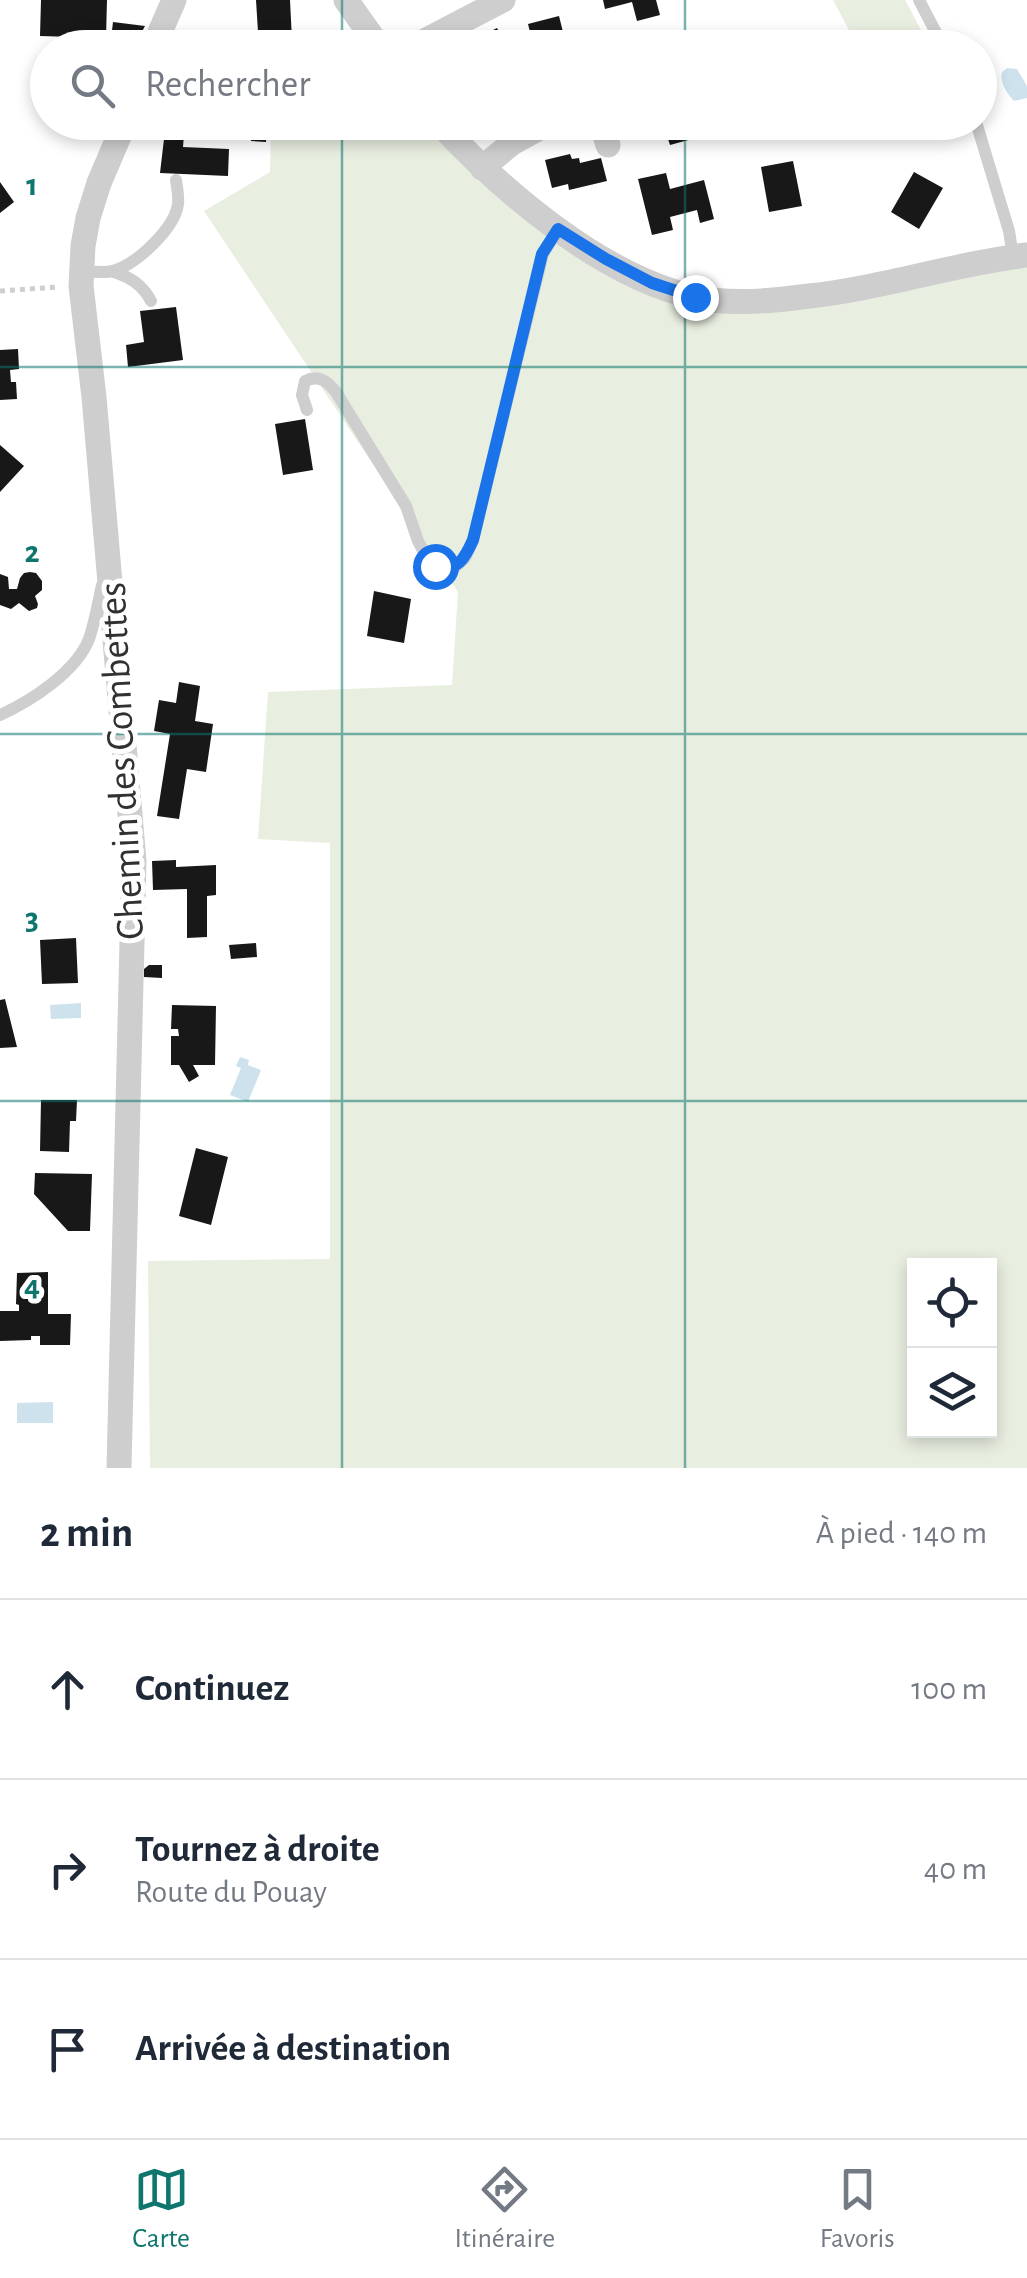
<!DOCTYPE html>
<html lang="fr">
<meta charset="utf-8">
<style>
body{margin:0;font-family:"Alegreya Sans",sans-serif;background:#f2f2f3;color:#1f2937}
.controls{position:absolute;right:30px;bottom:30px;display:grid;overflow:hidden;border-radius:0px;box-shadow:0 5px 15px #0003}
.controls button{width:90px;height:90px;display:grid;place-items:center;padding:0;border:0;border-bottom:2px solid #e0e1e3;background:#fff;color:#1f2937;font:50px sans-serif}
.stop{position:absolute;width:30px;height:30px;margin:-22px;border:8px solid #1a73e8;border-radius:50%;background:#fff}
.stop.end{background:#1a73e8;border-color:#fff;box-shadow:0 2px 10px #0008}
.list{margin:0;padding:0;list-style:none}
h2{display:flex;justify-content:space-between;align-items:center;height:130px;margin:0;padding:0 40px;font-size:42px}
h2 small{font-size:32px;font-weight:400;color:#747a83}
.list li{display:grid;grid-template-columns:65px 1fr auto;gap:30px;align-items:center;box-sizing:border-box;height:180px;padding:0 40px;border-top:2px solid #e0e1e3}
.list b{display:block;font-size:38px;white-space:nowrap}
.list p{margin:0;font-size:32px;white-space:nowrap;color:#747a83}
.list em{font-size:32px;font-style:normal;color:#747a83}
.icon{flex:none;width:55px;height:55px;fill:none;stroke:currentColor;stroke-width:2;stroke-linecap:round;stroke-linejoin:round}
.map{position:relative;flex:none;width:1027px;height:1468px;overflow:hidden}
.search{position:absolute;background:#fff;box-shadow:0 5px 15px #0003;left:30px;right:30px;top:30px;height:110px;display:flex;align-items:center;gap:25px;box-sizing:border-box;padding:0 35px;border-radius:55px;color:#747a83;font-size:38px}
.sheet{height:670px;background:#fff}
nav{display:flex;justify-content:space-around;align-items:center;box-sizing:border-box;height:140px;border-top:2px solid #e0e1e3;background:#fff;font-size:28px;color:#747a83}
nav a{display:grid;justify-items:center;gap:5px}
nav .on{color:#0f766e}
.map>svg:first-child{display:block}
.green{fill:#e8eee0;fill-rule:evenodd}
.water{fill:#cde2ed}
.building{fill:#181818}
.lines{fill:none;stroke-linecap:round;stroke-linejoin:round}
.path{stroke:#cecece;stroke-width:5;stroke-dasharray:5 5;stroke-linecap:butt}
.service{stroke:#cecece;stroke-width:12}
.minor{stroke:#cecece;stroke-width:25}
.route{stroke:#1a73e8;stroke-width:12}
.grid{fill:none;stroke:#0f766e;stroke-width:2.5;stroke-opacity:0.55}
.labels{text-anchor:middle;stroke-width:10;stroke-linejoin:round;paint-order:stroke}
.street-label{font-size:40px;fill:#313131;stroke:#fff}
.grid-label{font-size:32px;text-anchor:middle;font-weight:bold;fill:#0f766e;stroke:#fff;stroke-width:10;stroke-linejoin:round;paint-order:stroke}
</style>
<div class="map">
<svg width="1027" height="1468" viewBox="0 0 1027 1468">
<rect width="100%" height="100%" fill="#fff"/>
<path class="green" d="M833 0H905L930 47H858Z
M271 123H428L686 305 1027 266V1468H150L148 1261 330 1259V843L258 839 268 692 452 685 458 592 204 211 270 172ZM914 1266H990V1430H914Z"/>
<path class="water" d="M1007 68 1017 69 1027 86V98L1014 101C1007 94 999 81 1002 72Z
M81 1003V1018L51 1019 50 1005Z
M240 1057 249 1060 248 1065 261 1070 248 1102 230 1095 241 1068 236 1066Z
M53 1402V1423H17V1403Z"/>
<path class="building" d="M41 0H107L106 38 40 36Z
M256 0H290L292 40H280L281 48H259Z
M603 0H656L660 15 637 21 632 2 605 9Z
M559 16 567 48H534L528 24Z
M113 22 145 26 137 41 111 39Z
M497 28 507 48H458Z
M166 122H185L183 147 229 149 228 176 160 173Z
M253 122 266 125V142L251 141Z
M654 122H688L692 139 670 145 666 133 657 135Z
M570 154 572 159 579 158 580 163 601 158 607 181 569 190 568 184 552 188 545 160Z
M793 161 802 206 769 212 761 167Z
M914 172 943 188 919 229 891 212Z
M666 173 670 189 704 180 714 219 700 223 697 210 670 217 673 230 652 235 638 179Z
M0 182 14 202 0 213Z
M176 307 183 360 128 367 126 345 144 342 140 311Z
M18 349 19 369 10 370 11 382H16L17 399 0 400V350Z
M305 419 313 470 283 475 275 424Z
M0 445 24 466 0 492Z
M30 572 36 573 42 581V590L35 596 38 604 37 608 29 611 19 603 11 609 0 605V574L8 577 9 589H17L20 578 24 573Z
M374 591 411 599 404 643 367 636Z
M179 682 200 686 195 721 213 724 206 772 187 769 179 819 157 816 170 734 154 731 159 700 176 703Z
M176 860V867L216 865V895L207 896V937L187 938V889L153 890 152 861Z
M76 938 78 983 42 984 40 940Z
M256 943 257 957 231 959 229 945Z
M149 965H162V978L144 977V969Z
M5 999 17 1047 0 1048V1000Z
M172 1005 216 1006 215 1065H193L199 1076 189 1082 179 1065H171V1036H179L178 1029H171Z
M41 1100H77L76 1121H70L69 1152 40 1151Z
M196 1148 228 1157 211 1225 179 1216Z
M35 1173 92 1174 90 1231H68L34 1194Z
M48 1272V1314H71L70 1345H40V1336H31V1340L0 1341V1311H19V1305L16 1304 17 1273Z"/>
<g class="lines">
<path class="path" d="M0 291 58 287"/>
<path class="service" d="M919 0 944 48
M976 122 1009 231 1013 257
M82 270C92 272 103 273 113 271 137 264 175 228 178 204 179 196 177 188 176 180
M111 271C130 277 142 284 151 301
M307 410 302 395 305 381C319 374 328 382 336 392L406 506 418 541 428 560 435 566 454 568 465 558 473 540 543 254 558 229
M0 715C31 701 76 672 89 639 95 622 98 603 102 585"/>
<path class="minor" d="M346 0 380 48
M153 48 174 0
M411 48 503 0
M438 122C502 191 601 276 694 297 731 305 772 301 809 296 882 288 954 264 1027 255
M601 122 608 145
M482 168 512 143 550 122
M119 1468 134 861 94 397 81 286 83 246 88 218 99 183 125 122"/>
</g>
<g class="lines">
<path class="route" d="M435 566C458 572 465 558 473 540L542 254 558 229 606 259 652 283 695 297"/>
</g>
<path class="grid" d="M342 0V48M685 0V48M342 122V1468M685 122V1468M0 367H1027M0 734H1027M0 1101H1027"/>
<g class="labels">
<g class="street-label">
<text transform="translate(120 761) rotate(-93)" y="14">Chemin des Combettes</text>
</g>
</g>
<g class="grid-label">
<text x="32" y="195">1</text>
<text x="32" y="562">2</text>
<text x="32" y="929">3</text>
<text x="32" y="1296">4</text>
</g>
</svg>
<div class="controls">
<button><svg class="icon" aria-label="locate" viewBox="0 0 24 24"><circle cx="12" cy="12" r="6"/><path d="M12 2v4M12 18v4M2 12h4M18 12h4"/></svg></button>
<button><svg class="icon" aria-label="layers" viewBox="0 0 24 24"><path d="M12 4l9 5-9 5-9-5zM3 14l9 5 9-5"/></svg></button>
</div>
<div class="stop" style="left:435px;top:566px"></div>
<div class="stop end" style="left:695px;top:297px"></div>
<div class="search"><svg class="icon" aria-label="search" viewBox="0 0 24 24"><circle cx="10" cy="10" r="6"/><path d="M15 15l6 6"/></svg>Rechercher</div>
</div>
<section class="sheet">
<h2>2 min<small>À pied · 140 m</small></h2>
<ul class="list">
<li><svg class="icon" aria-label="ahead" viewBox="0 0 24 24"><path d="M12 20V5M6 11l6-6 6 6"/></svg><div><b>Continuez</b></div><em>100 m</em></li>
<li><svg class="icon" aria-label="right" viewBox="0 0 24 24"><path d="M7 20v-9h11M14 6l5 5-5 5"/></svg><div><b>Tournez à droite</b><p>Route du Pouay</p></div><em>40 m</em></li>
<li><svg class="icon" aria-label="arrive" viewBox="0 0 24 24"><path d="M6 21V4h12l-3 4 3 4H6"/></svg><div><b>Arrivée à destination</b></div></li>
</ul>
</section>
<nav>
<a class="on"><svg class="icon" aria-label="map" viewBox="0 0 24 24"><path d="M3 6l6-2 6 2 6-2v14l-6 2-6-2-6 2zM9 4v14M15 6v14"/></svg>Carte</a>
<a><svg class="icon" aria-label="directions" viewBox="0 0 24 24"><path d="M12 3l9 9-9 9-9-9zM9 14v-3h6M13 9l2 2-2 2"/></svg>Itinéraire</a>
<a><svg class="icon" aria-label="saved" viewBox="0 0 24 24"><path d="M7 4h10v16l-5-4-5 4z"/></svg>Favoris</a>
</nav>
